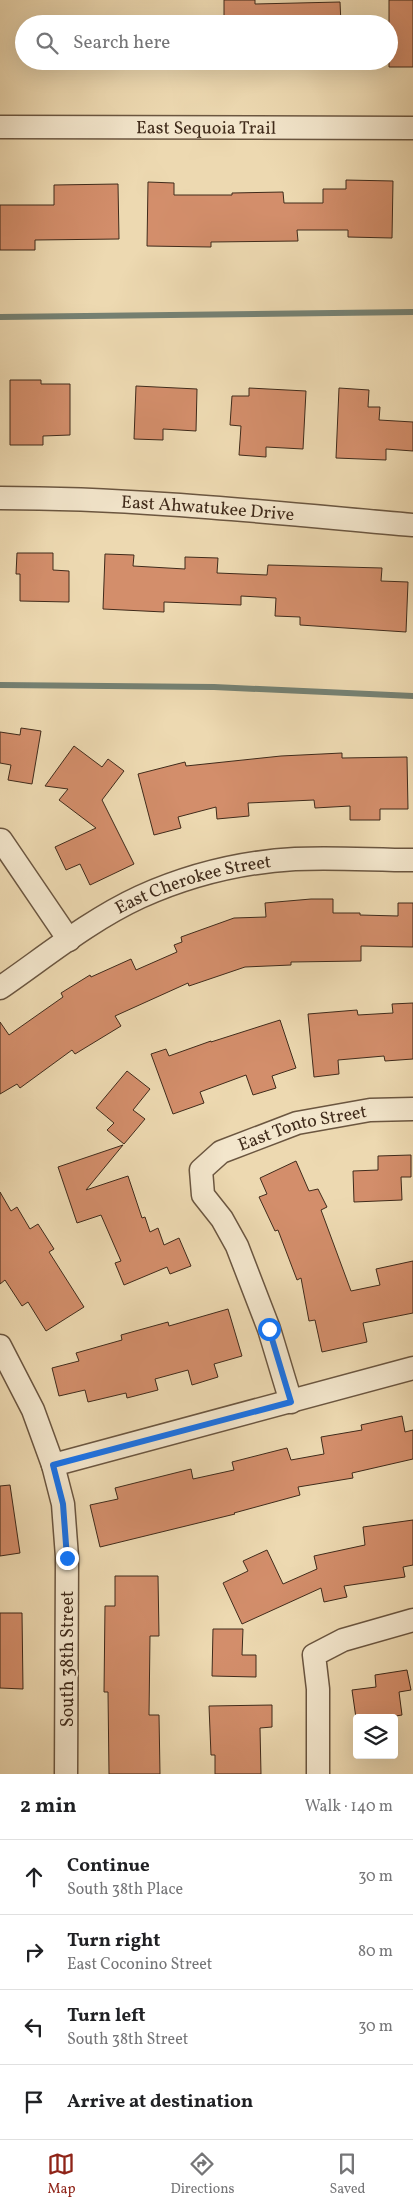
<!DOCTYPE html>
<meta charset="utf-8">
<style>
body{margin:0;font-family:Vollkorn,serif;background:#f2f2f2;color:#202124}
.controls{position:absolute;right:15px;bottom:15px;display:grid;overflow:hidden;border-radius:5px;box-shadow:0 5px 20px #0002}
.controls button{width:45px;height:45px;display:grid;place-items:center;padding:0;border:0;border-bottom:1px solid #e0e0e0;background:#fff;color:#202124;font:25px sans-serif}
.stop{position:absolute;width:15px;height:15px;margin:-11px;border:4px solid #1a73e8;border-radius:50%;background:#fff}
.stop.end{background:#1a73e8;border-color:#fff;box-shadow:0 1px 5px #0008}
.list{margin:0;padding:0;list-style:none}
h2{display:flex;justify-content:space-between;align-items:center;height:65px;margin:0;padding:0 20px;font-size:21px}
h2 small{font-size:16px;font-weight:400;color:#757577}
.list li{display:grid;grid-template-columns:32px 1fr auto;gap:15px;align-items:center;box-sizing:border-box;height:75px;padding:0 20px;border-top:1px solid #e0e0e0}
.list b{display:block;font-size:19px;white-space:nowrap}
.list p{margin:0;font-size:16px;white-space:nowrap;color:#757577}
.list em{font-size:16px;font-style:normal;color:#757577}
.icon{flex:none;width:28px;height:28px;fill:none;stroke:currentColor;stroke-width:2;stroke-linecap:round;stroke-linejoin:round}
.map{position:relative;flex:none;width:413px;height:1774px;overflow:hidden}
.search{position:absolute;background:#fff;box-shadow:0 5px 20px #0002;left:15px;right:15px;top:15px;height:55px;display:flex;align-items:center;gap:12px;box-sizing:border-box;padding:0 18px;border-radius:28px;color:#757577;font-size:19px}
.sheet{height:365px;background:#fff}
nav{display:flex;justify-content:space-around;align-items:center;box-sizing:border-box;height:70px;border-top:1px solid #e0e0e0;background:#fff;font-size:14px;color:#757577}
nav a{display:grid;justify-items:center;gap:2px}
nav .on{color:#8f2418}
.map>svg:first-child{display:block}
.lines{fill:none;stroke-linecap:round;stroke-linejoin:round}
.stream{stroke:#758173;stroke-width:6}
.building{fill:#d38e6b;stroke:#402b1b}
.minor-casing{stroke:#6b5640;stroke-width:25}
.minor{stroke:#f3e6cc;stroke-width:22}
.route{stroke:#1a73e8;stroke-width:6}
.labels{text-anchor:middle;stroke-width:4.5;stroke-linejoin:round;paint-order:stroke}
.street-label{font-size:18px;fill:#402b1b;stroke:#f3e6cc}
</style>
<div class="map">
<svg width="413" height="1774" viewBox="0 0 413 1774">
<rect width="100%" height="100%" fill="#edd9b1"/>
<filter id="stains"><feTurbulence type="fractalNoise" baseFrequency=".004" numOctaves="4"/><feColorMatrix values="0 0 0 0 .2 0 0 0 0 .09 0 0 0 0 .02 0 0 0 .5 -.17"/></filter>
<radialGradient id="worn" r=".72"><stop offset=".6" stop-color="#630" stop-opacity="0"/><stop offset="1" stop-color="#630" stop-opacity=".3"/></radialGradient>
<g class="lines">
<path class="stream" d="M0 317 413 312
M0 685 214 687 413 696"/>
</g>
<path class="building" d="M224 0H255V4L340 2 341 24H224Z
M389 0H413V67H389Z
M346 180 393 181 392 238 348 237V230H297L298 241 211 242V247L147 246 148 182 174 183V195H232V193L283 192 284 203H323V189H346Z
M118 184 119 239 35 240V250H0V205H54V185Z
M10 380H41V384H70V435L43 436V445H10Z
M136 386 197 389 196 431 163 429V440L134 439Z
M249 388 306 391 303 449 266 447V457L239 455 241 426 230 425 232 396H249Z
M339 388 369 390 368 407H380L379 420 413 422V451L386 449V460L336 458Z
M17 553H53V570L69 571V602L20 601V574H16Z
M105 554 134 555 133 566 185 569V557L218 558 217 573 267 575 268 565 382 568 381 581 408 582 406 632 300 625V617L275 616 276 598 241 596V605L164 602V612L103 609Z
M21 728 41 731 32 784 8 780 11 765 0 763V732L20 735Z
M74 746 102 767 108 759 124 771 102 800 134 864 90 885 80 864 66 870 55 847 96 828 59 800 68 789 45 786Z
M342 753V758L407 757 408 809H380V820H350V806L315 808 314 800 248 803 249 816 217 819 216 807 178 817 181 828 154 835 138 774 185 762 186 766 281 756Z
M311 899H333V913H360V915L398 916V903H413V947L361 946V961L291 962V965L245 967 189 986 188 983 115 1016 121 1026 75 1054 72 1050 20 1088 17 1084 0 1094V1022L9 1035 63 997 61 993 90 975 91 977 131 959 136 970 177 952 174 945 182 942 181 937 234 918 266 917 265 903Z
M413 1003V1059L385 1061 384 1056 338 1060 339 1074 314 1077 308 1014 357 1010 358 1015 393 1013 392 1004Z
M280 1020 296 1068 272 1076 276 1088 253 1095 246 1075 200 1092 204 1103 173 1114 151 1054 166 1049 169 1056 211 1041V1042Z
M127 1071 150 1089 133 1110 145 1119 124 1144 107 1130 114 1123 96 1108Z
M123 1145 86 1190 128 1176 142 1218 145 1217 150 1232 158 1228 164 1245 179 1238 191 1266 170 1274 167 1267 124 1285 115 1263 121 1261 101 1215 77 1223 58 1167Z
M411 1155V1177H401L402 1200 354 1202 353 1171 378 1170V1156Z
M296 1161 309 1191 318 1189 327 1207 321 1210 351 1291 380 1285 376 1269 413 1261V1313L363 1323 367 1342 322 1352 315 1320 309 1321 301 1278 297 1280 278 1230 275 1231 259 1197 267 1194 260 1178Z
M0 1192 11 1211 17 1207 30 1229 38 1224 54 1249 49 1252 84 1307 46 1331 28 1302 22 1306 5 1280 0 1284Z
M228 1309 242 1356 214 1364 218 1377 192 1385 188 1370 155 1379 158 1390 127 1398 126 1393 88 1402 85 1390 59 1396 52 1368 79 1361 76 1353 122 1340 121 1335 168 1322 169 1326Z
M402 1416 405 1432 413 1430V1459L352 1473 353 1478 298 1487 300 1495 234 1513 235 1514 100 1547 90 1505 118 1499 115 1488 191 1469 193 1479 234 1470 232 1462 287 1448 291 1460 324 1454 321 1437 362 1430 361 1425Z
M10 1485 20 1553 0 1556V1486Z
M413 1520V1565L403 1567 405 1577 344 1586 347 1597 324 1602 321 1588 242 1624 223 1583 248 1571 243 1561 267 1550 283 1584 317 1569 314 1556 365 1545 363 1527Z
M115 1576H158L159 1636H150L149 1715H159L160 1774H109L108 1692H104L105 1606H115Z
M0 1613H22L23 1689 0 1688Z
M213 1629H243L242 1655H256V1677L212 1676Z
M407 1670 411 1690 399 1692 402 1715 383 1718H356L352 1690 376 1687 375 1675Z
M272 1705V1727L260 1728 261 1774H215V1755H211L209 1706Z"/>
<g class="lines">
<defs>
<g id="minor">
<path id="s1" d="M0 127 413 128"/>
<path id="s2" d="M0 498C138 498 275 513 413 525"/>
<path d="M1 840 69 940"/>
<path id="s3" d="M0 988C45 957 90 920 140 897 189 875 242 862 295 859 334 857 374 860 413 860"/>
<path d="M0 1346 33 1410 53 1465 63 1504 67 1557 66 1774"/>
<path id="s4" d="M291 1402 269 1329 237 1246 222 1219 203 1195 201 1170 221 1152 297 1123 370 1110 413 1109"/>
<path d="M53 1465 413 1368"/>
<path d="M318 1774V1689L314 1655 343 1640 413 1620"/>
</g>
</defs>
<use href="#minor" class="minor-casing"/>
<use href="#minor" class="minor"/>
</g>
<g class="lines">
<path class="route" d="M67 1558 63 1504 53 1465 291 1402 269 1329"/>
</g>
<g class="labels">
<g class="street-label">
<text dy="6" stroke="none"><textPath href="#s1" startOffset="206">East Sequoia Trail</textPath></text>
<text dy="6" stroke="none"><textPath href="#s2" startOffset="208">East Ahwatukee Drive</textPath></text>
<text dy="6" stroke="none"><textPath href="#s3" startOffset="222">East Cherokee Street</textPath></text>
<text dy="6" stroke="none"><textPath href="#s4" startOffset="364">East Tonto Street</textPath></text>
<text transform="translate(67 1659) rotate(-90)" y="6">South 38th Street</text>
</g>
</g>
<rect width="100%" height="100%" filter="url(#stains)"/>
<rect width="100%" height="100%" fill="url(#worn)"/>
</svg>
<div class="controls">
<button><svg class="icon" aria-label="layers" viewBox="0 0 24 24"><path d="M12 4l9 5-9 5-9-5zM3 14l9 5 9-5"/></svg></button>
</div>
<div class="stop" style="left:269px;top:1329px"></div>
<div class="stop end" style="left:67px;top:1558px"></div>
<div class="search"><svg class="icon" aria-label="search" viewBox="0 0 24 24"><circle cx="10" cy="10" r="6"/><path d="M15 15l6 6"/></svg>Search here</div>
</div>
<section class="sheet">
<h2>2 min<small>Walk · 140 m</small></h2>
<ul class="list">
<li><svg class="icon" aria-label="ahead" viewBox="0 0 24 24"><path d="M12 20V5M6 11l6-6 6 6"/></svg><div><b>Continue</b><p>South 38th Place</p></div><em>30 m</em></li>
<li><svg class="icon" aria-label="right" viewBox="0 0 24 24"><path d="M7 20v-9h11M14 6l5 5-5 5"/></svg><div><b>Turn right</b><p>East Coconino Street</p></div><em>80 m</em></li>
<li><svg class="icon" aria-label="left" viewBox="0 0 24 24"><path d="M17 20v-9H6M10 6l-5 5 5 5"/></svg><div><b>Turn left</b><p>South 38th Street</p></div><em>30 m</em></li>
<li><svg class="icon" aria-label="arrive" viewBox="0 0 24 24"><path d="M6 21V4h12l-3 4 3 4H6"/></svg><div><b>Arrive at destination</b></div></li>
</ul>
</section>
<nav>
<a class="on"><svg class="icon" aria-label="map" viewBox="0 0 24 24"><path d="M3 6l6-2 6 2 6-2v14l-6 2-6-2-6 2zM9 4v14M15 6v14"/></svg>Map</a>
<a><svg class="icon" aria-label="directions" viewBox="0 0 24 24"><path d="M12 3l9 9-9 9-9-9zM9 14v-3h6M13 9l2 2-2 2"/></svg>Directions</a>
<a><svg class="icon" aria-label="saved" viewBox="0 0 24 24"><path d="M7 4h10v16l-5-4-5 4z"/></svg>Saved</a>
</nav>
